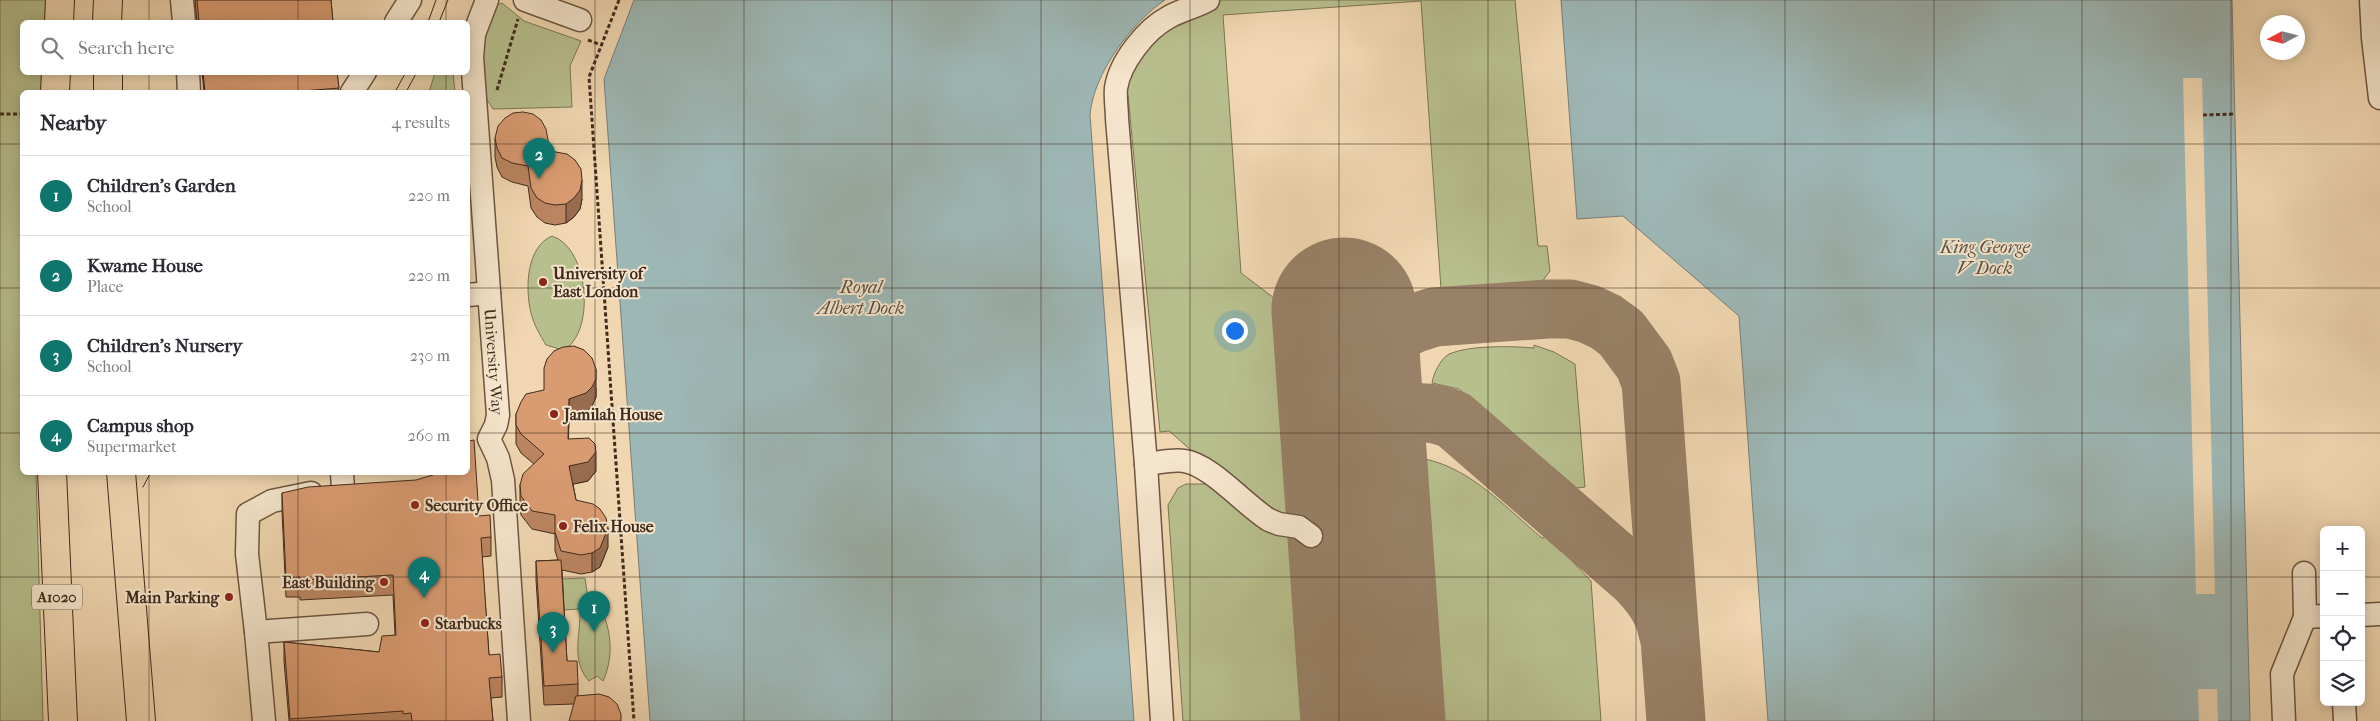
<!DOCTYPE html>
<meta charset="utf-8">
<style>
body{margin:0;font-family:"IM FELL French Canon",serif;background:#f2f2f3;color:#2b2b33}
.controls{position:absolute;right:15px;bottom:15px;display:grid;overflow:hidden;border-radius:8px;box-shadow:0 2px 12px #0003}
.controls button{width:45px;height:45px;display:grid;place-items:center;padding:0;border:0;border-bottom:1px solid #e1e1e2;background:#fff;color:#2b2b33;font:25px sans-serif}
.compass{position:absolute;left:2260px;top:15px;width:45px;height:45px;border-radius:50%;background:#fff;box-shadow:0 2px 12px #0003;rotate:263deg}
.you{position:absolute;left:1234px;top:330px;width:18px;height:18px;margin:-12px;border:4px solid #fff;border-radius:50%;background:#1a73e8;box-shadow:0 0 0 8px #1a73e833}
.badge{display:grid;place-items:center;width:32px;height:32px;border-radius:50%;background:#0f766e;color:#fff;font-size:16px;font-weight:700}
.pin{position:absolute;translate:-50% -41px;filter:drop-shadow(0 1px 2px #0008)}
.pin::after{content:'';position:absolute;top:26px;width:18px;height:15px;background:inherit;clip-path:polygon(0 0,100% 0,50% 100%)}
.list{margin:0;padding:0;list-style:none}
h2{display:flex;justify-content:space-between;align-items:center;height:65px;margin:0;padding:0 20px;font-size:21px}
h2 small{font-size:16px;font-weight:400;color:#7c7c81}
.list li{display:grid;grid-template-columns:32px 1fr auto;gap:15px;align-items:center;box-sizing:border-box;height:80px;padding:0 20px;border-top:1px solid #e1e1e2}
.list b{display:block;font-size:19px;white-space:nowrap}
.list p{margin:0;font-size:16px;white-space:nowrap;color:#7c7c81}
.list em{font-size:16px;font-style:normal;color:#7c7c81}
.icon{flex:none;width:28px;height:28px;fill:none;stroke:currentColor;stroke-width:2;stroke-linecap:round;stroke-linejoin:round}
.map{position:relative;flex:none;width:2380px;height:721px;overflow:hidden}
.search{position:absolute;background:#fff;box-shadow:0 2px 12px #0003;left:20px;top:20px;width:450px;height:55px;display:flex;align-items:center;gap:12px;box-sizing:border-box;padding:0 18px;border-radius:8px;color:#7c7c81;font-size:19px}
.panel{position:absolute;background:#fff;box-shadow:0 2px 12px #0003;left:20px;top:90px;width:450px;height:385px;border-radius:8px}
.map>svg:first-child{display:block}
.green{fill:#b7bf8d;stroke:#7c7555}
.water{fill:#9db7b5;stroke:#787f78}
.pier{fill:#f0d7b1}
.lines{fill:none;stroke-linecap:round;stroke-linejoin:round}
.taxiway{stroke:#988167;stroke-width:59}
.runway{stroke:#988167;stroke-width:145}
.minor-casing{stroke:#6d5642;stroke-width:25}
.major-casing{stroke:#412b1d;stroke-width:30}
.path{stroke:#412b1d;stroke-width:3;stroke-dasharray:4 2.5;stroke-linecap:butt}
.minor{stroke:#f5e5cc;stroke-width:22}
.major{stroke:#f0d7b1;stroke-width:28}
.tram{stroke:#412b1d;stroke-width:1}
.wall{fill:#bb8561;stroke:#412b1d}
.shaded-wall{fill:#986c4f;stroke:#412b1d}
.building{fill:#d99b71;stroke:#412b1d}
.grid{fill:none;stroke:#412b1d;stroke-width:1;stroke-opacity:0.55}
.poi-dot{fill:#8f2418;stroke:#f5e5cc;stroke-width:2}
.labels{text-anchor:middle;stroke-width:4;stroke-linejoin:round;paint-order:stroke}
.shield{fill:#f5e5cc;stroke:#776352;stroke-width:1}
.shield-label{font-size:15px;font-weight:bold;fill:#412b1d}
.poi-label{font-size:16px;font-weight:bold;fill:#412b1d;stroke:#f5e5cc;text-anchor:start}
.street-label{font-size:16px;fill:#412b1d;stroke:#f5e5cc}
.water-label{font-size:18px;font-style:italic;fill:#584e43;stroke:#f5e5cc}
</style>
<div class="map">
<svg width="2380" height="721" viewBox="0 0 2380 721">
<rect width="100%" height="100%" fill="#f0d7b1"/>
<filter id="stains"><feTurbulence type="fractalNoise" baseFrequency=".004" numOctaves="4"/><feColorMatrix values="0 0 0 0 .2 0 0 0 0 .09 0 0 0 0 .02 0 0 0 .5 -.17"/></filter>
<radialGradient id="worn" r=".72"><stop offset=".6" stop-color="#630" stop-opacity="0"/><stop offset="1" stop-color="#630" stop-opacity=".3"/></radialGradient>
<path class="green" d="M0 0H47L46 22H22V72L44 73V92H22V472L36 473 43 721H0Z
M1217 0H1515L1538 246H1547L1550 271 1541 283 1441 289 1421 1 1223 15 1241 273 1282 304 1298 519C1262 519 1198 455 1169 431L1160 432 1128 95 1125 92 1124 82 1155 33Z
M502 3 524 21 581 41 570 66 572 107 493 109 484 95 481 43 497 5Z
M435 73H453L455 92H429Z
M552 236C586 247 594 317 572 343 570 346 566 348 563 350L546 345C540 335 534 325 531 313 525 289 526 247 552 236Z
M1534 345 1554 352 1575 364 1585 487 1577 488 1459 389 1432 383C1433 375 1440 359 1449 354 1470 345 1511 346 1534 348Z
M1425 459C1472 469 1507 509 1542 538L1545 537 1570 559 1591 581 1601 721H1433L1415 460Z
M1186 484H1208L1299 534 1313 721H1183L1168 505 1178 488Z
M585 578 588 599 597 601C611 625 615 655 603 681L597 676 589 681C570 660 581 634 580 609L563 610 561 579Z"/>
<path class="water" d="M634 0H1165C1132 22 1093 74 1090 115L1134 721H650L604 79Z
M1561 0H2232L2250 721H1768L1739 316 1623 216 1577 219Z"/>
<path class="pier" d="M2183 78H2202L2215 594H2196Z
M2198 689H2217L2218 721H2199Z"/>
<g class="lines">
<path class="taxiway" d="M1352 421 1359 383 1365 367 1375 352 1400 330 1415 323 1434 317 1548 309H1570L1589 314 1606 322 1621 333 1644 364 1651 382 1676 721
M1356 476C1368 426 1403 399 1454 420L1635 577C1651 593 1664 610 1668 633"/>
<path class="runway" d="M1344 310 1373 721"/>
<defs>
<g id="minor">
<path d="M182 0 184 22"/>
<path id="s1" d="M487 0 474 34 472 57 498 415 496 425 489 439 498 458 503 480 519 721"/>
<path d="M525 0 580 20"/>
<path d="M2371 0 2373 38 2380 98"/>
<path d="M396 22 410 0"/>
<path d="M188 72 189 92"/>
<path d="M352 92 365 72"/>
<path d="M468 295 489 293"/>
<path d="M1146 464C1158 463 1173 459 1184 461 1210 464 1246 506 1269 520L1279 524 1299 527 1311 536"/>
<path d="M342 472 343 491"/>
<path d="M311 493 272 501 248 514 247 554 256 632 367 624"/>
<path d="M2304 573 2305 617 2324 616"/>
<path d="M2361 615 2380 614"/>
<path d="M256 632 264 721"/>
<path d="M2344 702 2345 721"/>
<path d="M1162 721 1146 464 1117 119C1117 109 1115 98 1116 88 1120 62 1146 29 1169 17 1181 10 1196 7 1208 0"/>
<path d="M2284 721 2282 674 2305 617"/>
</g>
<path id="major" d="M59 22 60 0
M107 22 108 0
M108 72V92
M55 92 56 72
M52 472 63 721
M121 472 141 721"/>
</defs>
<use href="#minor" class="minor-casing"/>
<use href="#major" class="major-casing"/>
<path class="path" d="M619 0 589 77 634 721
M588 40 601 45
M497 90 518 19
M0 114H22
M2203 115 2235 114"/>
<use href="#minor" class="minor"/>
<use href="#major" class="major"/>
<path class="tram" d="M428 22 436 0
M439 22 448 0
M395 92 406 72
M406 92 417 72
M143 487 151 472"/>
</g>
<path class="wall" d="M195 0H331L333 22H197Z
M202 72H337L339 92H204Z
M495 138 550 151 582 199 580 209 574 217 566 223 555 225 545 223 537 217 531 208 528 186 512 182 502 177 497 167 495 157Z
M596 388V397L592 406 586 412 569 418 568 439 596 471 588 481 573 484 576 500 608 547 600 567 592 572 581 574 562 570 567 661 578 684V695L574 704 544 705 536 580V561L558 560 555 551V534L532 529 521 515 520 504V485L534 464 521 453 516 444V414L544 390Z
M282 493 479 516 491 537V556L482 557 489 655 502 677V697L491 698 493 721H289L284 661V642L379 652 395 635 393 595 300 600V597H286L282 512Z"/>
<path class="shaded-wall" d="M582 180V199L580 209 574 217 566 223V204Z
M596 369V397L592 406 586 412 569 418 568 457 569 399Z
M596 452V471L588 481 569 485V466Z
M608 528V547L600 567 592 572V553Z"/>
<path class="building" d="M197 0H331L333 22H199Z
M203 72H337L339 88 290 92H205Z
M523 112 533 114 541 120 546 129 550 151 567 154 575 160 581 169 582 180 580 190 574 198 566 204 555 205 545 203 537 198 531 188 528 166 512 163 502 158 497 148 495 138 498 126 505 118 513 113Z
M574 346 584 350 592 358 596 369V379L592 387 586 393 569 399 568 439 589 438 595 444 596 452 588 462 569 466 576 500 593 504 600 509 606 518 608 528 600 548 592 553 581 555 561 551 555 532V515L532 511 521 496 520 485 523 474 544 454 521 434 516 425V414L521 402 526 394 544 390V368L547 359 554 351 563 347Z
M474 440 479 516 490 515 491 537 481 538 489 655 500 654 502 677 489 678 493 721H412L411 713 403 714V711L290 719 284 642 379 652 382 636 396 635 393 575 300 580V577L286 578 282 493 308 487 416 480 436 474 438 472H468V441Z
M561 560 567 661H577L578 684 544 686 536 561Z
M599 694 609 697 617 704 621 714V721H569L576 696Z"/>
<path class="grid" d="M149 0V22M298 0V22M446 0V22M595 0V721M744 0V721M892 0V721M1041 0V721M1190 0V721M1339 0V721M1488 0V721M1636 0V721M1785 0V721M1934 0V721M2082 0V721M2231 0V721M149 72V92M298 72V92M446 72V92M0 144H22M468 144H2380M0 288H22M468 288H2380M0 433H22M468 433H2380M149 472V721M298 472V721M446 472V721M0 577H2324M2361 577H2380"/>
<g class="poi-dot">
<circle cx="543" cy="282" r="5"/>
<circle cx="554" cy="414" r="5"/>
<circle cx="415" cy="505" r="5"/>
<circle cx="563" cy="526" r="5"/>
<circle cx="384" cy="582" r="5"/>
<circle cx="229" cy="597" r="5"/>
<circle cx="425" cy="623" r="5"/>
</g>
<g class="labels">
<rect class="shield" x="32" y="584.5" width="50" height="25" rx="4"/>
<g class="shield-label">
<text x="57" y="602">A1020</text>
</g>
<g class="poi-label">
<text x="553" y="279">University of<tspan x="553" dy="18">East London</tspan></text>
<text x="564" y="420">Jamilah House</text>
<text x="425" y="511">Security Office</text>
<text x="573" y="532">Felix House</text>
<text x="374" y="588" text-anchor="end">East Building</text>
<text x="219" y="603" text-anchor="end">Main Parking</text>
<text x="435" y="629">Starbucks</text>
</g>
<g class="street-label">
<text dy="6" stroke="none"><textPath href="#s1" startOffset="365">University Way</textPath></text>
</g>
<g class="water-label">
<text x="1985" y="253">King George<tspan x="1985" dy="21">V Dock</tspan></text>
<text x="861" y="293">Royal<tspan x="861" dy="21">Albert Dock</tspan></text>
</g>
</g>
<rect width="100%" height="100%" filter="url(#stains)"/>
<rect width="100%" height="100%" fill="url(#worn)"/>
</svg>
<div class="controls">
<button>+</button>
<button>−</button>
<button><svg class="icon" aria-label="locate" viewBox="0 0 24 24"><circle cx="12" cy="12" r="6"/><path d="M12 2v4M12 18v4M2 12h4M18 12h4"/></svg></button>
<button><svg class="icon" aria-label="layers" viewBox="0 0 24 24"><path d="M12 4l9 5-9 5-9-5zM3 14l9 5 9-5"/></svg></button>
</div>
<svg class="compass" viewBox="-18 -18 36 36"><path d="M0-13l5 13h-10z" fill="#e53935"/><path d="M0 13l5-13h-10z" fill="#7c7c81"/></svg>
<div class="you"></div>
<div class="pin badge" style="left:594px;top:632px">1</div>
<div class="pin badge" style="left:539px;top:179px">2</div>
<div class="pin badge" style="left:553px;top:653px">3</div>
<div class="pin badge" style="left:424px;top:598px">4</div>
<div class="search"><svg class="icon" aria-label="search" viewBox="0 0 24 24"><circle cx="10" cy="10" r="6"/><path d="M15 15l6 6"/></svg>Search here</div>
<section class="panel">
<h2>Nearby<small>4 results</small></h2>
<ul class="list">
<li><span class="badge">1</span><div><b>Children's Garden</b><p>School</p></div><em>220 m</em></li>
<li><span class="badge">2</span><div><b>Kwame House</b><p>Place</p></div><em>220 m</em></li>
<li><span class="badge">3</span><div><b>Children's Nursery</b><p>School</p></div><em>230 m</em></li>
<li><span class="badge">4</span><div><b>Campus shop</b><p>Supermarket</p></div><em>260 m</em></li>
</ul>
</section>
</div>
